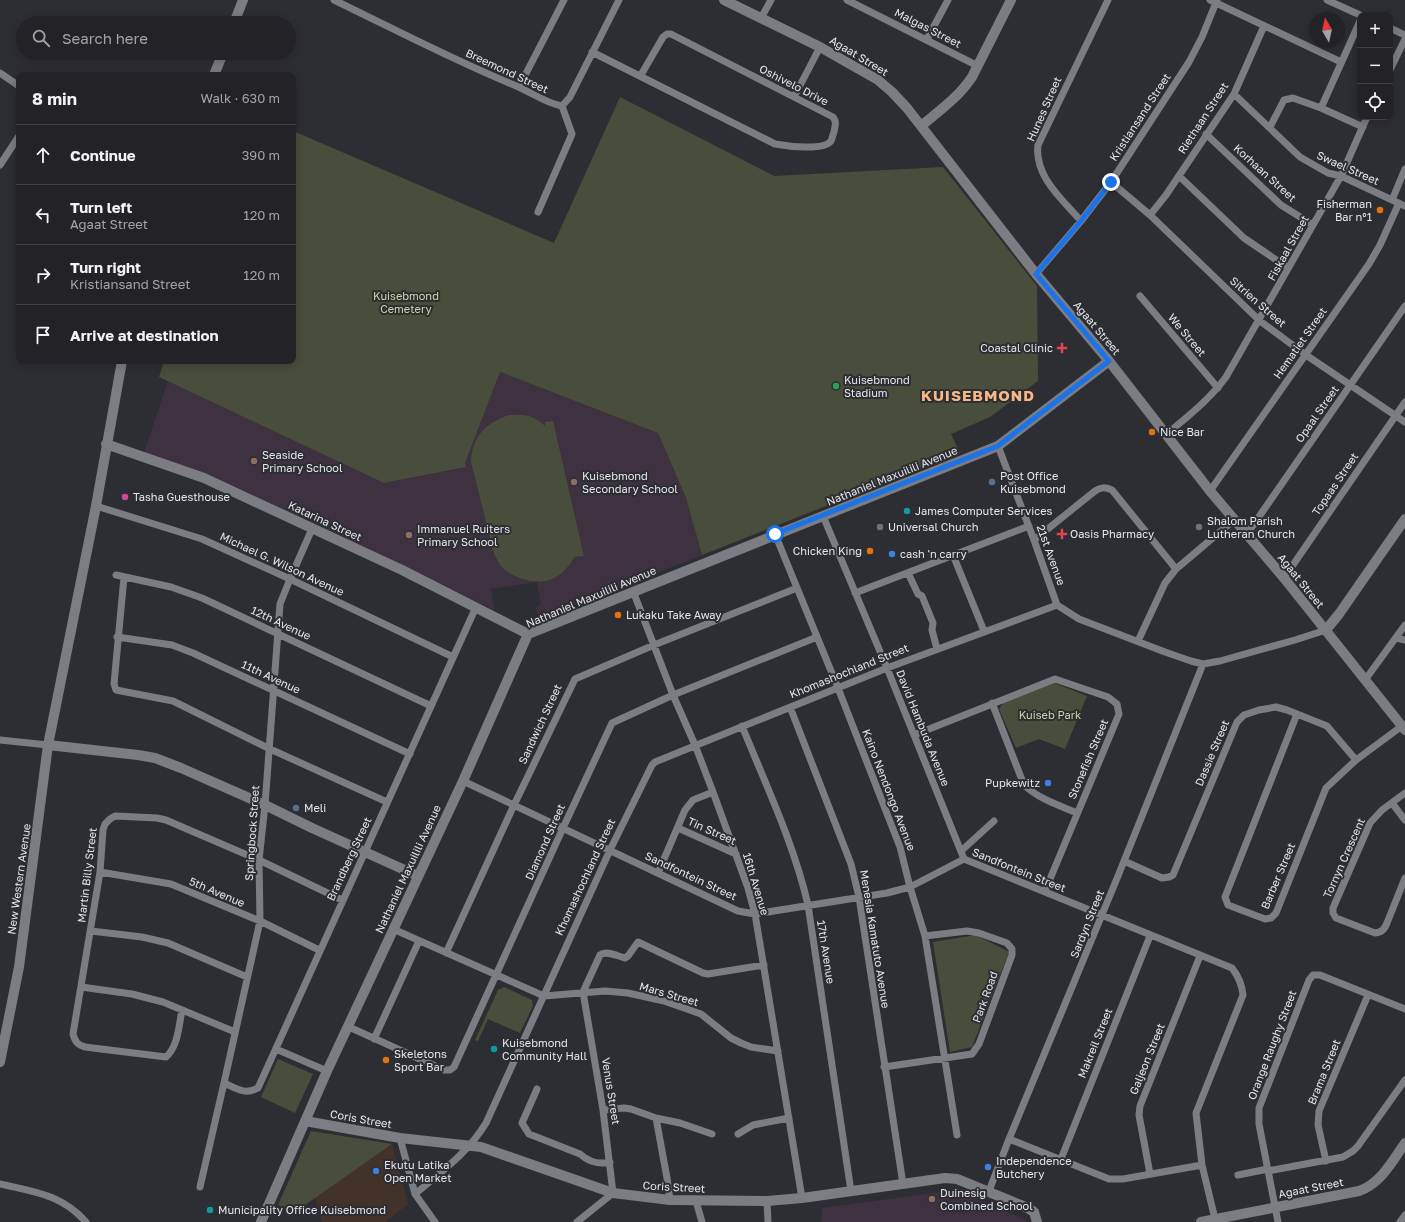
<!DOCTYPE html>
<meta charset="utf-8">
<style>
body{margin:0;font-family:"Golos Text",sans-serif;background:#2a2a2f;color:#f1f3f6}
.controls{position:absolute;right:12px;top:12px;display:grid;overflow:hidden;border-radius:8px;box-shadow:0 2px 10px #0003}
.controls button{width:36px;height:36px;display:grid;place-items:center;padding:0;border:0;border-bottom:1px solid #3f3f44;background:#222227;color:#f1f3f6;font:20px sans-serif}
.compass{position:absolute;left:1309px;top:12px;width:36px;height:36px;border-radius:50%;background:#222227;box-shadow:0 2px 10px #0003;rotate:351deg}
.stop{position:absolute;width:12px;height:12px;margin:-9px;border:3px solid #1a73e8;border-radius:50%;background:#fff}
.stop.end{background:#1a73e8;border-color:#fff;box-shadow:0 1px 4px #0008}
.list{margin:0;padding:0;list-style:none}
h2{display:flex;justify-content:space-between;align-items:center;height:52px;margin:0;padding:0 16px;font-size:17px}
h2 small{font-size:13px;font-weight:400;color:#a2a4a7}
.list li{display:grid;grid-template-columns:26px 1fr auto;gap:12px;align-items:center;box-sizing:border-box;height:60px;padding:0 16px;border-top:1px solid #3f3f44}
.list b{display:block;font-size:15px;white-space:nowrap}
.list p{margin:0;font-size:13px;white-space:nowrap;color:#a2a4a7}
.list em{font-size:13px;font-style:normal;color:#a2a4a7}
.icon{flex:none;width:22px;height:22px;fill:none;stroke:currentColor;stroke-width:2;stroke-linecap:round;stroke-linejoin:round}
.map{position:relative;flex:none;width:1405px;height:1222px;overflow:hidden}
.search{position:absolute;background:#222227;box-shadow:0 2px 10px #0003;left:16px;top:16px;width:280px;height:44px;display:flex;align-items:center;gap:10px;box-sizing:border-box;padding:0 14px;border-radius:22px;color:#a2a4a7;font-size:15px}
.panel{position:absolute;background:#222227;box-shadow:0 2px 10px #0003;left:16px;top:72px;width:280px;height:292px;border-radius:8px}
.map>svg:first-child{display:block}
.commercial{fill:#433229}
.education{fill:#3e3140}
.green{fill:#494d3b}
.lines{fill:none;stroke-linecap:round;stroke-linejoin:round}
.street{stroke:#7c7d83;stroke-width:7}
.secondary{stroke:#7c7d83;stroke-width:10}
.route{stroke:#1a73e8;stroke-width:5}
.food-dot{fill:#e8710a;stroke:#2d2e34;stroke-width:1.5}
.health-dot{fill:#e0444e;stroke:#2d2e34;stroke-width:1.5}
.leisure-dot{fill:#2e9e5b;stroke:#2d2e34;stroke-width:1.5}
.education-dot{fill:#8d6e63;stroke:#2d2e34;stroke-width:1.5}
.service-dot{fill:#5c6f8a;stroke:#2d2e34;stroke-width:1.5}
.hotel-dot{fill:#d1479c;stroke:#2d2e34;stroke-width:1.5}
.culture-dot{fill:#0f9aa8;stroke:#2d2e34;stroke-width:1.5}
.worship-dot{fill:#6b7280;stroke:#2d2e34;stroke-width:1.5}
.shop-dot{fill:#3f7fe0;stroke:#2d2e34;stroke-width:1.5}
.labels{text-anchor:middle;stroke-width:4;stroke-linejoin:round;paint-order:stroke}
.street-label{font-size:11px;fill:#e5e5e9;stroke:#2d2e34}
.poi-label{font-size:11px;fill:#e5e5e9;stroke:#2d2e34;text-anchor:start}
.park-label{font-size:11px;fill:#cbd7a2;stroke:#2d2e34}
.district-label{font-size:15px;font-weight:bold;letter-spacing:1px;fill:#f8b785;stroke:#2d2e34}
</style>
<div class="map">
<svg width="1405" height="1222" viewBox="0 0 1405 1222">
<rect width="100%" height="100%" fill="#2d2e34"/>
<path class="commercial" d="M392 1144 408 1204 386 1221 387 1222H322L315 1197Z"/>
<path class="education" d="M500 372 658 433 686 498 702 555 540 619 535 608 541 605 537 582 491 589 494 610 327 529 207 474 144 453 168 381 384 483 466 467 465 463Z
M955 1190 1026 1220 1027 1222H821L822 1208Z"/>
<path class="green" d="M620 97 774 176 943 167 1037 286 1038 381 990 417 951 434 960 453 702 555 686 498 658 433 500 372 465 463 466 467 384 483 159 377 164 361H293V131L554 243Z
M509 415C526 415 532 414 545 426V422L553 421 584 556 575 557C569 566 562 575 552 579 536 586 511 578 500 565 498 561 496 557 494 554L471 462C472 436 486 423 509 415Z
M1054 683 1087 696 1065 749 1039 739 1016 748 999 709 1004 702Z
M976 935 1009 952 972 1047 950 1052 933 942Z
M504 987 532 1000 533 1006 520 1033 488 1019 478 1041 475 1040 498 990Z
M278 1059 313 1074 295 1113 261 1097Z
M311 1131 392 1144 295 1212 278 1205Z"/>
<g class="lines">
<path class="street" d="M334 0C394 29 453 60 514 85 531 92 545 103 562 106L570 97 619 0
M847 0 978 66
M1210 0 1341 62
M1327 0 1360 15
M761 18 771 0
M1390 28 1405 35
M927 39 948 0
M592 52 775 144C786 146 824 151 831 141 832 139 833 134 834 132 835 126 837 122 833 117L671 34H667L663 37 641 75
M1390 70 1405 39
M0 73 19 86
M519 87 564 0
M1234 94 1300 157 1328 173 1341 176 1405 206
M794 97 820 47
M1321 108 1360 21
M1270 127 1284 100 1293 98 1321 108 1363 127
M1206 134 1281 205 1313 225
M0 165 19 136
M1179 176 1244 238 1288 268
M1111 182 1150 215 1260 321 1306 355 1405 422
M1392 200 1405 169
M538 212 572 134 562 106
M1150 215 1166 195 1234 94 1264 26
M1081 221C1062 199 1034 176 1038 145L1108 0
M1036 274 1081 221 1111 182 1189 62 1202 37 1217 0
M1140 296 1218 388
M1167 434C1188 416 1210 399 1226 377L1341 176 1367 117
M998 446 1034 540 1057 605
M1210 491 1369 264 1380 245 1399 203
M96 506 202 539 290 579 453 657
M823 516 887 668 964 859
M775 534 838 688 900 847 910 887 925 936 957 1135
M1247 534 1405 306
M1034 540 1095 491C1101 487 1105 487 1112 490L1176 569
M953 555 984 631
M908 573 918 594 922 596 933 623 932 630 937 649
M116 575 171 587 202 598 431 706
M124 577 114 684 116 690 173 701 270 749 387 802
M1284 578 1405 402
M633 591 673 695 695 745 713 792 748 888 755 914 802 1198
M855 593 1029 526
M117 637 172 645 193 653 410 754
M1396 638 1405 640
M1138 641 1165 583 1176 569 1234 520
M1365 680 1405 625
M992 703 1024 785C1039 799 1058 805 1077 813
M790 707 851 864 859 897 903 1184
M1297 714 1225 897 1228 905 1265 919 1271 918 1276 913 1326 788 1356 760 1402 726
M742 726C766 785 794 844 808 905L851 1191
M914 735 1055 679 1108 697 1117 704 1119 714 1045 891
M0 740 48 745
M463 781 738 911 755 914 887 893 910 887 964 859
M1405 793 1382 810 1370 823 1333 908V913L1336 918 1375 933C1382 932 1384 930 1387 923L1405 878
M1392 803 1405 820
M678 828 736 854
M961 851 994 821
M964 859 1232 968C1239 977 1242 984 1243 995L1196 1113 1202 1165 1215 1219
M1124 861 1162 878 1169 877 1173 875 1237 722 1244 715 1259 710 1276 707 1287 710 1327 726 1356 760
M100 872 171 884 260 921 319 950
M658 873 685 810 693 800 713 792
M393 929 544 996 605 991 628 993 664 1001 701 1014 731 1038 741 1043 751 1047 778 1051
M91 931 142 937 168 943 247 977
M446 953 514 805 575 679 654 645 797 588
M81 987 132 994 163 1002 235 1032
M182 1010C179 1025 178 1047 166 1057L85 1047C77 1045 75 1041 73 1034L100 872 103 830 105 824 110 819 115 816 157 818 166 820 259 860 342 900
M349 1027 444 1070H450L454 1067 563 828 612 723 673 695 817 637
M374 1039 419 941
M276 1049 327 1071
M884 1067 972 1054 979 1044 1012 955V949L1007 943 979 933 967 931 925 936
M224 1083C237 1089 245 1095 258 1088L476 607
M537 1089 522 1123 529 1134 580 1154C589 1162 598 1165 610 1162
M603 1110 624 1108 631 1109 656 1118 680 1123 712 1134
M656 1118 667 1178 670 1200
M738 1134 753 1125 789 1118
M400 1138 415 1194
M1009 1139 1109 1179H1123L1202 1165
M1061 1159 1150 936
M1326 1161 1318 1125 1319 1111 1368 995
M1268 1171 1343 1157 1353 1151 1358 1146 1405 1080
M1150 1174 1139 1115 1140 1106 1200 956
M1238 1175 1268 1169
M0 1184C34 1192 61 1194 86 1222
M200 1187 224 1083 260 921 259 860 265 805 280 604 290 579 312 529
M989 1191 1009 1139 1118 876 1203 664
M696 1201 702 1222
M767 1201 768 1222
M435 1222 415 1194C441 1172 468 1153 486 1123L610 850 652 765 655 762 887 668 1057 605 1079 619 1165 652 1191 661 1203 664 1220 661 1295 640 1326 630
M577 1222 613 1193 603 1110 583 992 600 955C606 950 617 956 625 958L628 956 638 942 703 973 708 974 764 965
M1278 1222 1259 1124V1108L1309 980 1313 975H1320L1405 1009
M1400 1222 1405 1215"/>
<path class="secondary" d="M724 0 820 47 878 80 892 92 907 108 1036 274 1109 361 1210 491 1284 578 1405 730
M234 23 243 0
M214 75 223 53
M921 126C939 111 959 97 972 77L1011 0
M106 444 204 478 402 570 528 634
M1326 630 1339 614 1405 519
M48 745 138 755 155 758 181 768 265 805 312 828 418 876
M0 1062 19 967 48 745 96 506 122 361
M305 1121 400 1138 481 1147 613 1193 670 1200 767 1201 802 1198 945 1178 957 1179 1028 1208 1034 1212 1037 1222
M261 1222 327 1071 463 781 528 634 998 446 1109 361
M1201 1222 1359 1191C1381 1183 1392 1162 1405 1143"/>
</g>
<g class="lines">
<path class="route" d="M775 534 998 446 1109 361 1036 274 1081 221 1111 182"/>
</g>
<g class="food-dot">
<circle cx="1380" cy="210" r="4"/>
<circle cx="1152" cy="432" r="4"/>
<circle cx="870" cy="551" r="4"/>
<circle cx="618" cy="615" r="4"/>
<circle cx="386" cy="1060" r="4"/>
</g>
<g class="health-dot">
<path d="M1060 342h4v4h4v4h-4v4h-4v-4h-4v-4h4z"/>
<path d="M1060 528h4v4h4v4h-4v4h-4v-4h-4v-4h4z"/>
</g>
<circle class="leisure-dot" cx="836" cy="386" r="4"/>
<g class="education-dot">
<circle cx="254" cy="461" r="4"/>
<circle cx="574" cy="482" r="4"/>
<circle cx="409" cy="535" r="4"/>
<circle cx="932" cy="1199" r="4"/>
</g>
<g class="service-dot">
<circle cx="992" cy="482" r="4"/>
<circle cx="296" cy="808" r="4"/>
</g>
<circle class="hotel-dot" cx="125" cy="497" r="4"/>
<g class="culture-dot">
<circle cx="907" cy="511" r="4"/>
<circle cx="494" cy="1049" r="4"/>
<circle cx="210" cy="1210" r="4"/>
</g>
<g class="worship-dot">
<circle cx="880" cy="527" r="4"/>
<circle cx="1199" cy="527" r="4"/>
</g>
<g class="shop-dot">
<circle cx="892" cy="554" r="4"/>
<circle cx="1048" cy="783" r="4"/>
<circle cx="988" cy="1167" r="4"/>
<circle cx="376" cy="1171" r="4"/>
</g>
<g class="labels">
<g class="street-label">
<text transform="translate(928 28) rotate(27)" y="4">Malgas Street</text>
<text transform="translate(859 56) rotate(31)" y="4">Agaat Street</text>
<text transform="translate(507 71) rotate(25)" y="4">Breemond Street</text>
<text transform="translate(794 85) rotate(27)" y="4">Oshivelo Drive</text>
<text transform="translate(1044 109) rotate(-66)" y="4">Hunes Street</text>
<text transform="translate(1140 117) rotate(-57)" y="4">Kristiansand Street</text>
<text transform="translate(1203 118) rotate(-57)" y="4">Riethaan Street</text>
<text transform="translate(1348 168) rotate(24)" y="4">Swael Street</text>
<text transform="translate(1265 173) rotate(42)" y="4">Korhaan Street</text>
<text transform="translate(1288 248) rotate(-61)" y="4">Fiskaal Street</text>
<text transform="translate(1258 302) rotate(41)" y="4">Sitrien Street</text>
<text transform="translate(1097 328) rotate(50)" y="4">Agaat Street</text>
<text transform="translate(1187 335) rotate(50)" y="4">We Street</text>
<text transform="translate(1300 343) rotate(-55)" y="4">Hematiet Street</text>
<text transform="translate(1317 414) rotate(-55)" y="4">Opaal Street</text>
<text transform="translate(892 476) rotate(-22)" y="4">Nathaniel Maxuilili Avenue</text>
<text transform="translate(1335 484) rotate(-56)" y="4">Topaas Street</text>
<text transform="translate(325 521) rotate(25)" y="4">Katarina Street</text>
<text transform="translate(1051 555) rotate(70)" y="4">21st Avenue</text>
<text transform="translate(282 564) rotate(25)" y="4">Michael G. Wilson Avenue</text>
<text transform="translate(1301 581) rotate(51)" y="4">Agaat Street</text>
<text transform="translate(591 597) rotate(-23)" y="4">Nathaniel Maxuilili Avenue</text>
<text transform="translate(281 623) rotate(25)" y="4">12th Avenue</text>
<text transform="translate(849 671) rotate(-22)" y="4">Khomashochland Street</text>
<text transform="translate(271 677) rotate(25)" y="4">11th Avenue</text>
<text transform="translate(540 724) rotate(-65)" y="4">Sandwich Street</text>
<text transform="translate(923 728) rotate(68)" y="4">David Hambuda Avenue</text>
<text transform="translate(1212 753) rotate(-67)" y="4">Dassie Street</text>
<text transform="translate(1088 759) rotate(-67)" y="4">Stonefish Street</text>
<text transform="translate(889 790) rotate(69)" y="4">Kaino Nendongo Avenue</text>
<text transform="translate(712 831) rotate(24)" y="4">Tin Street</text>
<text transform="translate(252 833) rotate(-86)" y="4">Springbock Street</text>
<text transform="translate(545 842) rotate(-66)" y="4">Diamond Street</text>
<text transform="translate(1344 858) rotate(-66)" y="4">Tornyn Crescent</text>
<text transform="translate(349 859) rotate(-65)" y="4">Brandberg Street</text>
<text transform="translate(408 869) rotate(-65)" y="4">Nathaniel Maxuilili Avenue</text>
<text transform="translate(1019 870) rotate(22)" y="4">Sandfontein Street</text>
<text transform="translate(87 875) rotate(-83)" y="4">Martin Billy Street</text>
<text transform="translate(691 876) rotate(25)" y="4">Sandfontein Street</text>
<text transform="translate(1278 876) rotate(-67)" y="4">Barber Street</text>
<text transform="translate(585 877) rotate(-65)" y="4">Khomashochland Street</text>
<text transform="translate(19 879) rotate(-82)" y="4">New Western Avenue</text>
<text transform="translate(756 884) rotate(73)" y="4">16th Avenue</text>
<text transform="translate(217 892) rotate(23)" y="4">5th Avenue</text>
<text transform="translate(1087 924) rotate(-68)" y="4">Sardyn Street</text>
<text transform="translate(875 939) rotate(81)" y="4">Menesia Kamatuto Avenue</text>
<text transform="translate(826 952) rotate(81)" y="4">17th Avenue</text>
<text transform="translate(669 994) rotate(16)" y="4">Mars Street</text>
<text transform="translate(985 997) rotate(-70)" y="4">Park Road</text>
<text transform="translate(1095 1043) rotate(-68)" y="4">Makreil Street</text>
<text transform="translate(1272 1045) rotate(-69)" y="4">Orange Raughy Street</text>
<text transform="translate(1147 1059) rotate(-68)" y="4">Galjeon Street</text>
<text transform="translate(1324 1072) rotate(-68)" y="4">Brama Street</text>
<text transform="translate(611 1091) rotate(81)" y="4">Venus Street</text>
<text transform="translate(361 1119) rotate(10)" y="4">Coris Street</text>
<text transform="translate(674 1187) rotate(3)" y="4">Coris Street</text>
<text transform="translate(1311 1188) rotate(-11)" y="4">Agaat Street</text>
</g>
<g class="poi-label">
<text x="1372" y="208" text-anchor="end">Fisherman<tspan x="1372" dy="13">Bar n°1</tspan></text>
<text x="1053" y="352" text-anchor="end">Coastal Clinic</text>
<text x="844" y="384">Kuisebmond<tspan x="844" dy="13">Stadium</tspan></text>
<text x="1160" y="436">Nice Bar</text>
<text x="262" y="459">Seaside<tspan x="262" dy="13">Primary School</tspan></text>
<text x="582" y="480">Kuisebmond<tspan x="582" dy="13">Secondary School</tspan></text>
<text x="1000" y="480">Post Office<tspan x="1000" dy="13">Kuisebmond</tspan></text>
<text x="133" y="501">Tasha Guesthouse</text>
<text x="915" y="515">James Computer Services</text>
<text x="1207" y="525">Shalom Parish<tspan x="1207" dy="13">Lutheran Church</tspan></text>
<text x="888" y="531">Universal Church</text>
<text x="417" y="533">Immanuel Ruiters<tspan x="417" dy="13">Primary School</tspan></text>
<text x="1070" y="538">Oasis Pharmacy</text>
<text x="862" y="555" text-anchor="end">Chicken King</text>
<text x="900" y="558">cash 'n carry</text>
<text x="626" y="619">Lukaku Take Away</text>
<text x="1040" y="787" text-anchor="end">Pupkewitz</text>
<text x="304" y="812">Meli</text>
<text x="502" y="1047">Kuisebmond<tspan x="502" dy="13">Community Hall</tspan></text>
<text x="394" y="1058">Skeletons<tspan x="394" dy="13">Sport Bar</tspan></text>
<text x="996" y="1165">Independence<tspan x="996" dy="13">Butchery</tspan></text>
<text x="384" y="1169">Ekutu Latika<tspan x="384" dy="13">Open Market</tspan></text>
<text x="940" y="1197">Duinesig<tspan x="940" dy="13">Combined School</tspan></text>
<text x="218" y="1214">Municipality Office Kuisebmond</text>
</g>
<g class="park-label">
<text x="406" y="300">Kuisebmond<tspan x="406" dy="13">Cemetery</tspan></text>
<text x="1050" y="719">Kuiseb Park</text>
</g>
<g class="district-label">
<text x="978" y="401">KUISEBMOND</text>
</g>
</g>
</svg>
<div class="controls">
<button>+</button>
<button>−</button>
<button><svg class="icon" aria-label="locate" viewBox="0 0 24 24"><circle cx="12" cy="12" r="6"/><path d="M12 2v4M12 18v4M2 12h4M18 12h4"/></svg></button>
</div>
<svg class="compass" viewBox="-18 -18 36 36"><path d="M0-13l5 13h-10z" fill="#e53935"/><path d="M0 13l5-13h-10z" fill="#a2a4a7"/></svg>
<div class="stop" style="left:775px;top:534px"></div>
<div class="stop end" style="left:1111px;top:182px"></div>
<div class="search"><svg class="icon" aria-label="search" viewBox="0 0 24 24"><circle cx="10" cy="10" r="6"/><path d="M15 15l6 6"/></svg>Search here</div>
<section class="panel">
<h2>8 min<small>Walk · 630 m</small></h2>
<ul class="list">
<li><svg class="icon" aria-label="ahead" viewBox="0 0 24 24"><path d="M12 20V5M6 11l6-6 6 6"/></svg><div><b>Continue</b></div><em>390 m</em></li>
<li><svg class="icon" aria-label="left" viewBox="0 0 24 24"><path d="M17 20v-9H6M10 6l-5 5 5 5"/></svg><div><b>Turn left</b><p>Agaat Street</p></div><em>120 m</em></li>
<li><svg class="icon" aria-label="right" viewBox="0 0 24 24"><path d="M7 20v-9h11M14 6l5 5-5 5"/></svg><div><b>Turn right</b><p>Kristiansand Street</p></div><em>120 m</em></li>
<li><svg class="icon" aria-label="arrive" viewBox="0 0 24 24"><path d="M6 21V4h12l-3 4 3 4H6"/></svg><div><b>Arrive at destination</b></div></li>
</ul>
</section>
</div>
